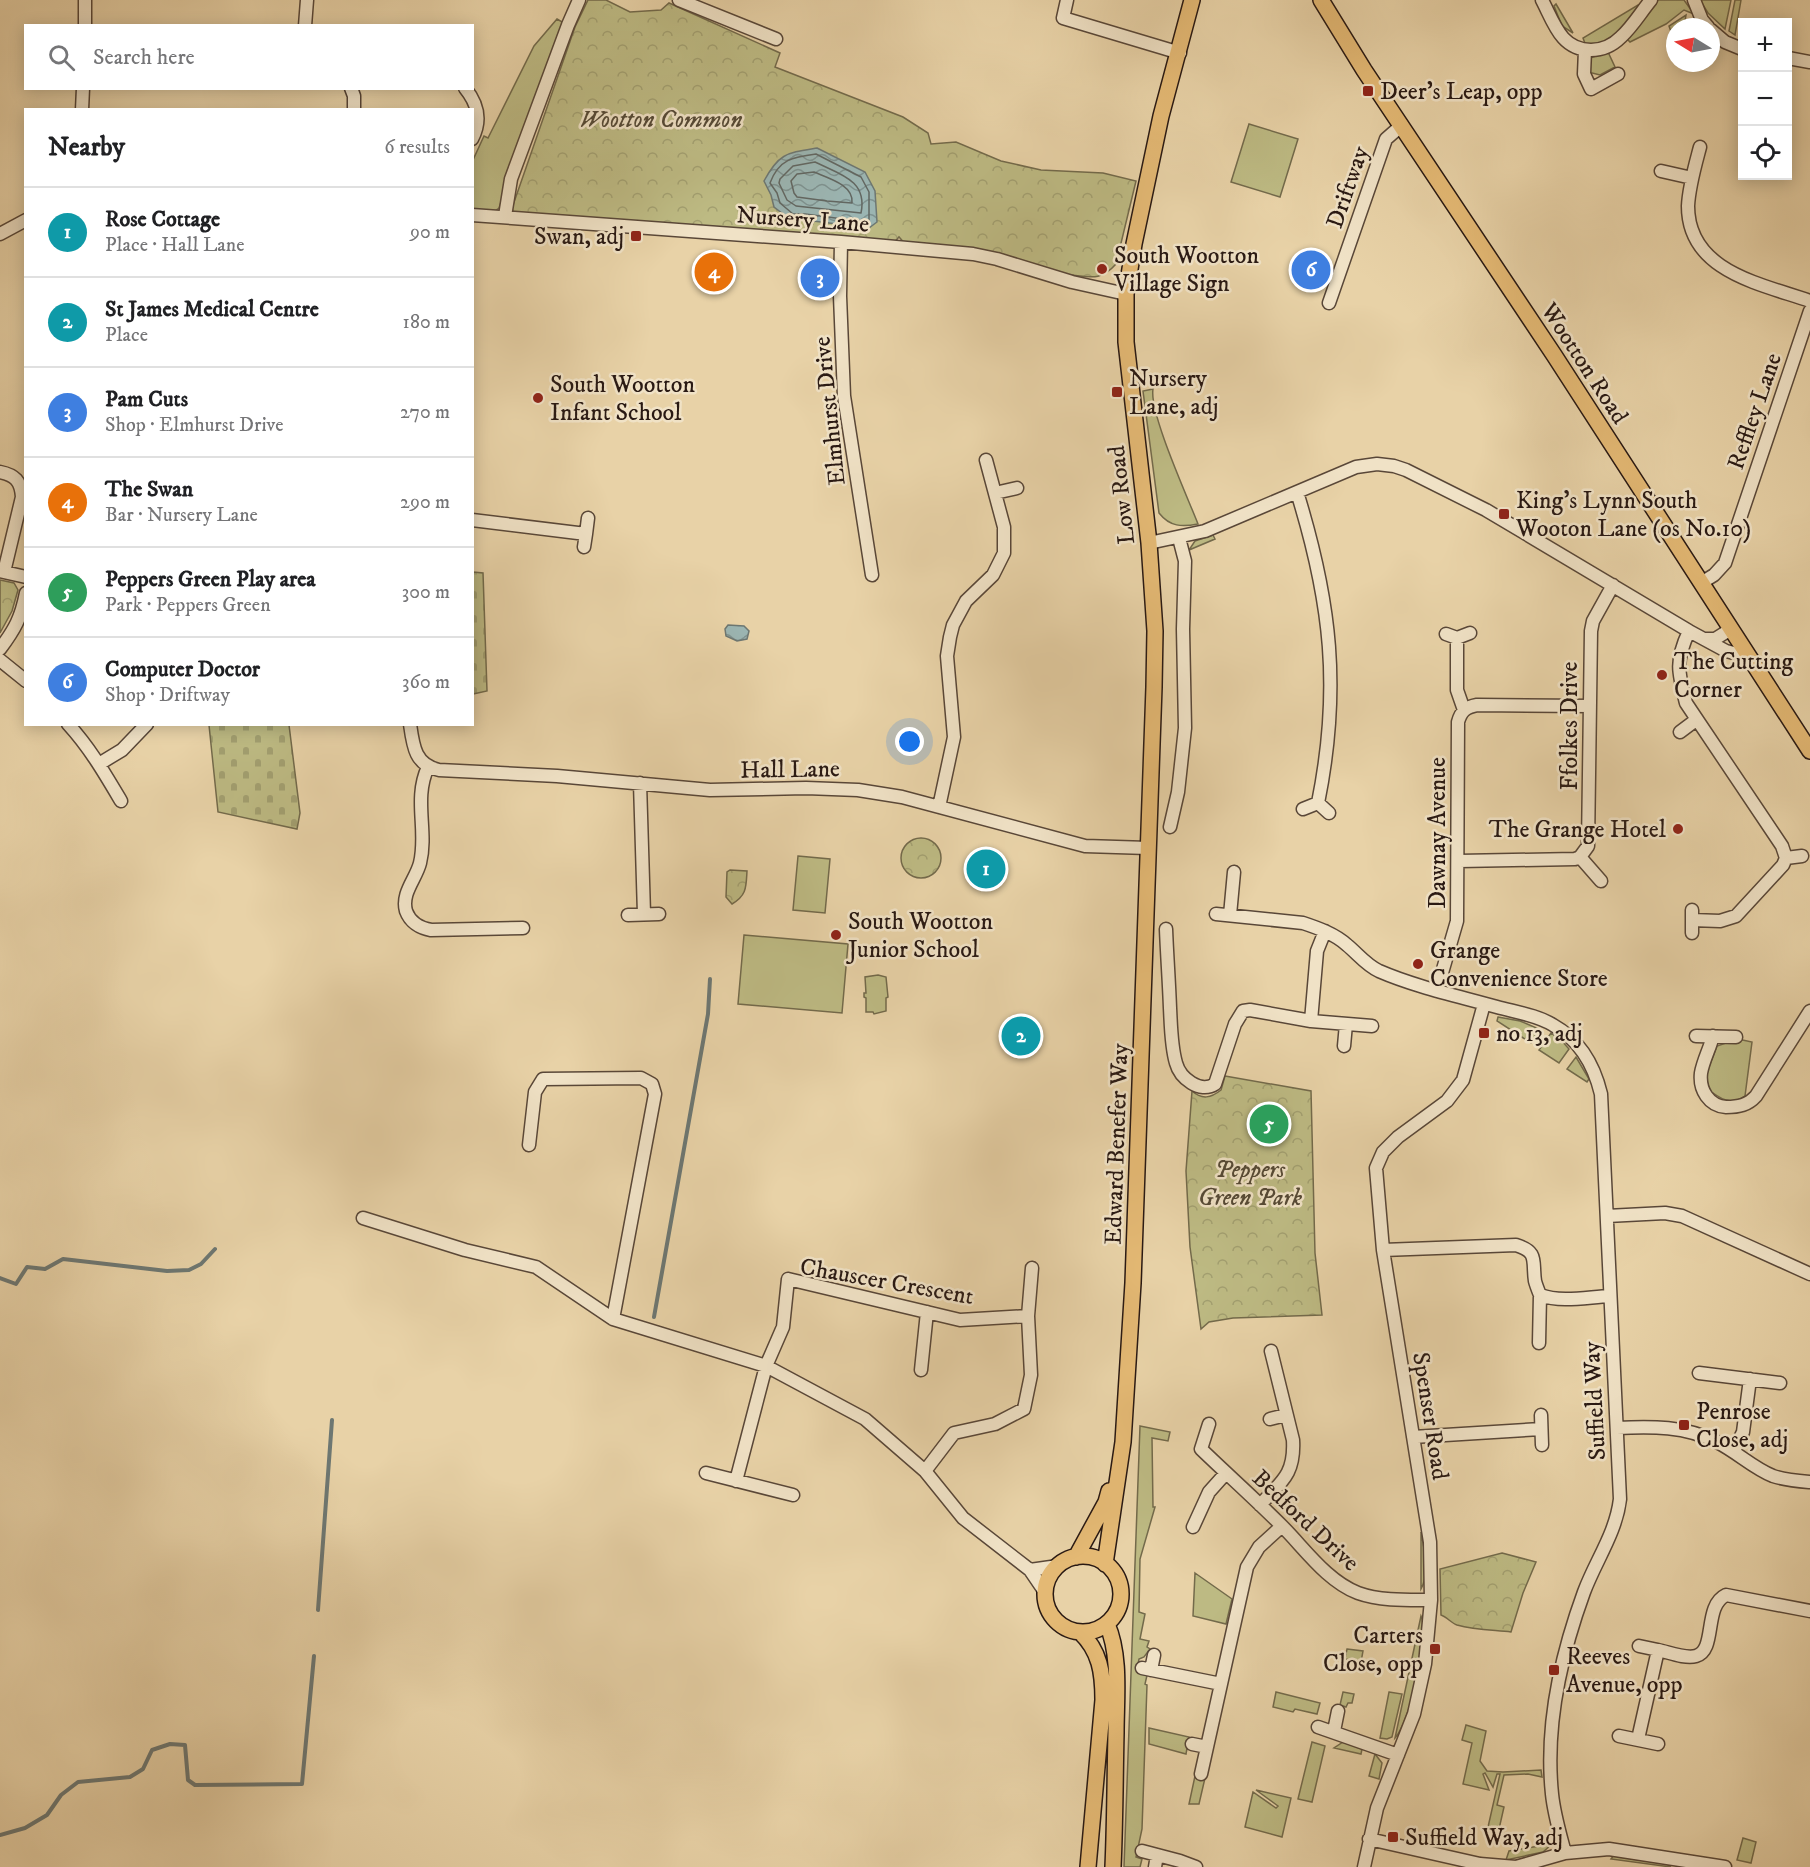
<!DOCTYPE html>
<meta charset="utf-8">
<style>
body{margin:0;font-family:"IM FELL DW Pica",serif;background:#f6f6f6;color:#202124}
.controls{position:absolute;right:18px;top:18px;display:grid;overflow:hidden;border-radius:0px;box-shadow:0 3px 15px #0003}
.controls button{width:54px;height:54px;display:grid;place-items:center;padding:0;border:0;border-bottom:2px solid #e0e0e0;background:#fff;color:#202124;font:30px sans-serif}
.compass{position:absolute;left:1666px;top:18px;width:54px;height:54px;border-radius:50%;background:#fff;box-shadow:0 3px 15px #0003;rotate:280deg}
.you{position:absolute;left:910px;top:742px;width:21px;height:21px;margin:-15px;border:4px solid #fff;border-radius:50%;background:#1a73e8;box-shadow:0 0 0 9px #1a73e833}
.badge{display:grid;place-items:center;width:39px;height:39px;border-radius:50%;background:#b45309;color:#fff;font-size:20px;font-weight:700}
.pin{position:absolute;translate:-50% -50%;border:3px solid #fff;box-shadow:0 2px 6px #0006}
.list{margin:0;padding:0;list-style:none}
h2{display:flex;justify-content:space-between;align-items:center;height:78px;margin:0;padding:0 24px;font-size:26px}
h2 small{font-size:20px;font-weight:400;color:#757577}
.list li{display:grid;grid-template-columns:39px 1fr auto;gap:18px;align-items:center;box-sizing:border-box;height:90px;padding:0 24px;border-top:2px solid #e0e0e0}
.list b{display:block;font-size:22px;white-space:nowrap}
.list p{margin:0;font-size:20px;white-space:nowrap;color:#757577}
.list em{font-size:20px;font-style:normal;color:#757577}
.icon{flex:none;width:33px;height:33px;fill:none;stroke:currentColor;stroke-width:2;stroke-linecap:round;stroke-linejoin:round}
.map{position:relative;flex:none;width:1810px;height:1867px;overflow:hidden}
.search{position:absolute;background:#fff;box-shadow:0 3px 15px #0003;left:24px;top:24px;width:450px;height:66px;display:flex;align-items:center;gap:15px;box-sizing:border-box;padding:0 21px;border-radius:0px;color:#757577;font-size:22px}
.panel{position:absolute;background:#fff;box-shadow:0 3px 15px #0003;left:24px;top:108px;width:450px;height:618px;border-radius:0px}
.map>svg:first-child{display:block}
.green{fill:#bdba83;stroke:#736a4b;stroke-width:1.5}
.cemetery{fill:url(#cemetery-stones);stroke:#736a4b;stroke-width:1.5}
.park{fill:url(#park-crowns);stroke:#736a4b;stroke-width:1.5}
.water{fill:url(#water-waves);stroke:#6d7772;stroke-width:1.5}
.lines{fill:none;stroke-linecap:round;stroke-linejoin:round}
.shore{stroke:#626762;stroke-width:1.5}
.stream{stroke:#6d7772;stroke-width:4}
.minor-casing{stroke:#594738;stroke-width:15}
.major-casing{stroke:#291913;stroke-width:18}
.minor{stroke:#f0e2c6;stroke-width:12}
.major{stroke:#e4b974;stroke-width:15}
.poi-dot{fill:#8f2418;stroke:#f0e2c6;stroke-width:2}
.labels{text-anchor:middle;stroke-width:5;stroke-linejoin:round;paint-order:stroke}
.poi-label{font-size:24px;fill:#291913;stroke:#f0e2c6;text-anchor:start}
.park-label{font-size:24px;font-style:italic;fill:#554935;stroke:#f0e2c6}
.street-label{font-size:24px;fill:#291913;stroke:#f0e2c6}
</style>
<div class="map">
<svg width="1810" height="1867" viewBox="0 0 1810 1867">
<defs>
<pattern id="cemetery-stones" width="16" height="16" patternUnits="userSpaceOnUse" patternTransform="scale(1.5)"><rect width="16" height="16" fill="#bdba83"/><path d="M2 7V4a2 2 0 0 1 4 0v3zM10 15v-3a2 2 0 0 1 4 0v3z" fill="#a29f70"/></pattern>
<pattern id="park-crowns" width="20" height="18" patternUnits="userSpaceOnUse" patternTransform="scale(1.5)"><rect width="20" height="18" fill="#bdba83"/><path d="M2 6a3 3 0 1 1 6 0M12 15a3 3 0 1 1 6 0" fill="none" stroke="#a29f70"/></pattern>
<pattern id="water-waves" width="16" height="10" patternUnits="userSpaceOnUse" patternTransform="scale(1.5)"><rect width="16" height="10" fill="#9bb5b2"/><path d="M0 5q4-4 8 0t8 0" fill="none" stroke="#7e9290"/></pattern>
</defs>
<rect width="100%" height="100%" fill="#e8d2a7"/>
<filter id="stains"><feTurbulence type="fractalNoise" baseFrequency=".00333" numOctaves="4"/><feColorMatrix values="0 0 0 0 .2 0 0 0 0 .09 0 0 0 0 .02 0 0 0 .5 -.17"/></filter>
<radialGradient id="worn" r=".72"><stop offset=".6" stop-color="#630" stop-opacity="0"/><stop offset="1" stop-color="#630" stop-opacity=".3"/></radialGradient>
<path class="green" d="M1658 0H1684L1694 14 1684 10 1666 24 1630 42 1627 39Z
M1700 0H1731L1725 29 1708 13Z
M1735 0H1741L1735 35 1729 31Z
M1556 4 1573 33 1562 26 1554 6Z
M1638 5 1640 8 1614 40 1586 46 1583 38Z
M1686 15 1684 27H1675V43L1669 26Z
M557 19 564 23 499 208 495 211 473 212V160L484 136 488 138 534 46Z
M1608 52 1615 67 1600 75 1588 72 1590 58Z
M1249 124 1298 139 1280 197 1231 182Z
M1153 389C1149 413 1188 498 1198 524 1182 527 1170 527 1159 513L1143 391Z
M1213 535 1215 539 1189 550 1195 541Z
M798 856 830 859 825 913 793 910Z
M744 935 848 944 842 1013 738 1004Z
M878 975 886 977 888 997 886 998V1011L874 1014 873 1012H866V998L864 997V993H866L865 977Z
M1498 1017 1520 1021 1539 1029 1531 1043 1497 1021Z
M1551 1033 1562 1041 1569 1049 1559 1063 1539 1050Z
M1738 1039 1752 1042 1745 1096C1733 1104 1724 1101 1713 1093L1712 1095C1700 1077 1711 1064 1717 1046Z
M1576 1057 1589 1079 1587 1082 1567 1069Z
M1140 1426 1170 1432 1168 1441 1152 1438 1153 1507H1155L1140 1559 1139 1612 1145 1614 1140 1639 1149 1641 1147 1647 1150 1649 1144 1657 1139 1659 1137 1669 1148 1671 1145 1684 1147 1685 1142 1829 1136 1857 1142 1859 1140 1867H1124Z
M1421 1532C1424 1549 1430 1573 1421 1589Z
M1195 1573 1232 1599 1226 1624 1193 1616Z
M1421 1616C1430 1636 1410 1722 1395 1738Z
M1347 1649 1363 1651 1361 1662 1345 1659Z
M1276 1692 1320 1703 1317 1714 1295 1709 1293 1712 1273 1707Z
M1343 1692 1354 1694 1352 1703H1348L1346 1707 1340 1705Z
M1389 1692 1402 1694 1392 1737 1387 1739 1380 1738Z
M1466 1725 1486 1731 1480 1761 1487 1771 1503 1772 1541 1770 1542 1777 1528 1774 1504 1775 1497 1805 1504 1807 1499 1829V1839L1486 1836 1500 1774H1497L1493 1787 1485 1773 1483 1774 1489 1790 1463 1784 1472 1743 1462 1740Z
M1149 1728 1189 1737 1186 1754 1149 1744Z
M1312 1742 1325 1746 1312 1802 1298 1799Z
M1343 1742 1362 1749 1361 1754 1334 1748Z
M1375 1754 1382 1763 1379 1779 1369 1776Z
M1195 1776 1205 1778 1199 1804H1189Z
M1256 1790 1291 1798 1282 1837 1245 1827 1253 1792 1276 1808 1278 1806Z
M1743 1838 1756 1842 1751 1863 1737 1860Z
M1552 1844 1543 1852 1506 1860 1509 1851Z
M1614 1855 1664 1862 1671 1867 1611 1859Z"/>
<path class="cemetery" d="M473 572 483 573 487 691 473 694Z
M209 725H289L300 813 297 829 218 812Z"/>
<path class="park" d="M588 0H606L630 12 661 10 669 3 780 53 775 67 903 117 928 133 931 144 956 142 1001 161 1041 170 1103 173 1136 181 1116 264C1101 281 1091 277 1070 275L907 246 899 237 892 245 513 212 512 208 575 27Z
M0 580 14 583 18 590 12 611 0 633Z
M901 858a20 20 0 1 1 40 0a20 20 0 1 1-40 0Z
M730 870 747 871C746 887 747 895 732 904L726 897 727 872Z
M1225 1076 1311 1091 1315 1253 1322 1315 1233 1318 1209 1322 1201 1329 1190 1247 1186 1171 1192 1091C1202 1100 1211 1098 1221 1090Z
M1502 1553 1536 1562 1523 1593 1511 1632C1493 1630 1475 1630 1457 1625 1451 1623 1447 1617 1441 1615L1440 1569Z"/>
<path class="water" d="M817 148 865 172 875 191 877 222 869 228 805 220H791L774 207 771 195 764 181C779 153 787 153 817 148Z
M728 625 744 626 749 631 747 639 737 641 726 636 725 629Z"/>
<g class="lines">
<path class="shore" d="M816 154 861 177 869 192V220L866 222 805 214H793L780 203 777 193 770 183C779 159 793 157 816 154Z
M815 162C839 174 868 180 861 213L796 206 787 200 779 183 780 179 793 166Z
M814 172C828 178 854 185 852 203L827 201 797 197 794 193 791 181 797 174Z"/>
<path class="stream" d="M0 1278 16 1284 27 1267 45 1269 63 1259 167 1271 189 1270 201 1264 215 1249
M654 1317 708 1014 710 979
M318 1610 332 1420
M0 1835 25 1828 47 1815 61 1795 78 1782 130 1777 143 1769 152 1750 170 1744 185 1745 188 1780 195 1785 302 1784 314 1656"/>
<defs>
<path id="minor" d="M679 0 776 39
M1067 0 1063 18 1180 53
M1542 0C1554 23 1561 50 1591 50 1603 50 1613 45 1621 37 1633 26 1641 12 1651 0
M1694 0 1702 20 1708 27
M85 26V0
M305 26 307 0
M1711 30 1725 42 1742 49
M1585 50 1584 74 1591 89 1618 74
M1788 58 1810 62
M351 88 354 96V110
M465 88C478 104 482 120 472 139
M82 110 83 88
M1700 147C1695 166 1689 186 1688 206 1688 272 1762 284 1810 301
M1661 171 1692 178
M472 215 841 242 973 254 997 259 1072 282 1126 294
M505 216 511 179 568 25 579 0
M0 234 26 220
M841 242 840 296 844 396 872 575
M1329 303 1386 139 1402 125
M0 472C15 475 21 481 22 497L4 572
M1297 492C1331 602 1341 689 1318 803
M995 493 1017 488
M472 520 586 534 588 518
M1149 543 1205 531 1356 467 1377 464 1394 466 1406 470 1486 510 1689 631 1726 651 1738 654 1744 651
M584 547 586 534
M0 571 26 577
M1701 583 1714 575 1725 563 1810 311
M1689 631C1675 661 1678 672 1686 703L1782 846 1786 858 1783 865 1736 916 1720 921 1692 920
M1446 634 1457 638 1470 633
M1457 638V690L1464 710
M1705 639H1715L1731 629
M0 649C15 629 21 618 26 593
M0 660 26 681
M68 724C90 748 105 774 121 801
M410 724C413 746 415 765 439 770L557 776 710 790 806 788 858 790 902 797 1085 846 1148 848
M1680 732 1696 720
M99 764 122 750 147 724
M428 767C413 799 428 831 420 863 416 879 401 893 406 911 410 922 420 928 431 930L523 928
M640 783 644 914
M939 807 954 737 947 656 950 637 953 625 966 601 993 575 1004 553V527L986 460
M1303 809 1318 803 1329 813
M1170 827 1178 792 1185 728 1183 629 1185 561 1179 538
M1580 857 1601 881
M1786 858 1802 856
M1459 861 1575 859 1580 857 1588 846 1591 631 1593 621 1613 585
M1692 910V933
M1216 914 1303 923C1318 928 1335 934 1347 945 1358 954 1366 965 1379 971 1416 987 1458 996 1497 1007 1515 1012 1537 1015 1553 1025 1580 1040 1594 1065 1601 1094L1620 1499C1616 1533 1596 1560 1584 1592 1561 1655 1545 1727 1552 1794 1554 1814 1560 1834 1565 1853
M628 915 659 914
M1230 915 1234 872
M1166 929C1167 955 1169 981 1170 1008 1171 1026 1171 1046 1176 1063 1180 1078 1200 1094 1215 1084L1235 1024 1243 1011 1250 1010 1311 1021 1317 951 1325 931
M1437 990 1457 921 1458 722C1461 711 1466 707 1477 705L1590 706
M1311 1021 1372 1026
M1696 1036 1736 1037
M1713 1036C1710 1048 1703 1061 1701 1073 1699 1090 1709 1106 1726 1107 1739 1107 1748 1105 1756 1096L1810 1011
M1344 1046 1346 1024
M529 1145 535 1092 543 1079 641 1078 652 1084 655 1094 613 1319
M1607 1216 1665 1213 1682 1216 1810 1274
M363 1218 465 1250 536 1267 613 1319 766 1366 865 1419 925 1471 963 1518 1030 1570 1045 1592
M1383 1250 1516 1245C1539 1252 1532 1261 1535 1281 1536 1285 1538 1290 1540 1295 1562 1303 1587 1297 1610 1296
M1539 1343 1540 1295
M921 1370 927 1312
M1699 1373 1780 1383
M1541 1415 1542 1445
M1270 1419 1286 1415
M1209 1424 1201 1449C1228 1475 1256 1500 1282 1526 1305 1549 1327 1581 1358 1593 1380 1601 1408 1600 1431 1600
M1617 1428C1651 1426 1686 1426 1717 1442 1737 1452 1753 1468 1773 1476 1785 1480 1798 1481 1810 1482
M1413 1437 1541 1429
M1734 1451 1743 1432 1750 1379
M925 1471 954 1433 995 1424 1024 1409 1031 1375 1028 1316 1032 1268
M706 1473 793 1495
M736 1481 766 1366 783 1327 788 1279 960 1320 1028 1316
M1260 1505C1281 1482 1295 1475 1293 1440L1271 1351
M1193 1527 1209 1492 1226 1473
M1030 1570 1058 1566
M1639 1646 1658 1650
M1142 1668 1221 1684
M1151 1670 1154 1655
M1318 1727 1398 1755
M1334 1731 1338 1711
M1619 1736 1658 1744
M1638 1739 1658 1650C1668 1652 1685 1659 1696 1656 1717 1650 1703 1606 1726 1595L1810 1611
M1192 1744 1207 1747
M1201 1774 1247 1567 1259 1547 1282 1526
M1369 1839 1480 1864 1516 1867 1565 1853 1609 1849 1725 1867
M1142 1851 1180 1861 1196 1867
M1155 1867 1157 1855
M1364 1867 1377 1808 1414 1714 1425 1664 1431 1600 1430 1542 1383 1250 1376 1168 1383 1152 1398 1137 1447 1101 1463 1080 1484 1004"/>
<path id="major" d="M1321 0 1364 70 1554 355 1810 751
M1045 1594a38 38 0 1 1 76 0a38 38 0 1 1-76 0Z
M1076 1557 1106 1502 1109 1491
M1105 1564 1123 1442 1133 1283 1154 687 1155 631 1149 543 1126 342V294L1134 244 1161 116 1192 0
M1107 1624C1121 1656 1116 1699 1116 1733 1115 1778 1115 1822 1113 1867
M1080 1632C1100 1651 1103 1673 1103 1700L1088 1867"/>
</defs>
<use href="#minor" class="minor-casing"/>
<use href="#major" class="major-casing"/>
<use href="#minor" class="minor"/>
<use href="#major" class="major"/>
</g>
<g class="poi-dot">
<rect x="1362" y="85" width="12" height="12" rx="3"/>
<rect x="630" y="230" width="12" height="12" rx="3"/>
<circle cx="1102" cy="269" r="6"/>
<rect x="1111" y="386" width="12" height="12" rx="3"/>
<circle cx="538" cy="398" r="6"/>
<rect x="1498" y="508" width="12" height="12" rx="3"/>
<circle cx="1662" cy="675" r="6"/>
<circle cx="1678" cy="829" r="6"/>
<circle cx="836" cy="935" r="6"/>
<circle cx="1418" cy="964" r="6"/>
<rect x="1478" y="1027" width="12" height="12" rx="3"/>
<rect x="1678" y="1419" width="12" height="12" rx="3"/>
<rect x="1429" y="1643" width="12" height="12" rx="3"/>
<rect x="1548" y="1664" width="12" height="12" rx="3"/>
<rect x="1387" y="1831" width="12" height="12" rx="3"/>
</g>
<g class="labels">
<g class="poi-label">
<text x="1380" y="99">Deer's Leap, opp</text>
<text x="624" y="244" text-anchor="end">Swan, adj</text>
<text x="1114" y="263">South Wootton<tspan x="1114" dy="28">Village Sign</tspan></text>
<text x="1129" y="386">Nursery<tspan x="1129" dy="28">Lane, adj</tspan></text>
<text x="550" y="392">South Wootton<tspan x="550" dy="28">Infant School</tspan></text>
<text x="1516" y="508">King’s Lynn South<tspan x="1516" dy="28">Wooton Lane (os No.10)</tspan></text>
<text x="1674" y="669">The Cutting<tspan x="1674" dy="28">Corner</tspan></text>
<text x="1666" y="837" text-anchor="end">The Grange Hotel</text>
<text x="848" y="929">South Wootton<tspan x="848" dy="28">Junior School</tspan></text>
<text x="1430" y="958">Grange<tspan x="1430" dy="28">Convenience Store</tspan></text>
<text x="1496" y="1041">no 13, adj</text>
<text x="1696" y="1419">Penrose<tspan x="1696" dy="28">Close, adj</tspan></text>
<text x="1423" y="1643" text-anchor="end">Carters<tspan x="1423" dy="28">Close, opp</tspan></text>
<text x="1566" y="1664">Reeves<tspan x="1566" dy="28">Avenue, opp</tspan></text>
<text x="1405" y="1845">Suffield Way, adj</text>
</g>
<g class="park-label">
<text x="661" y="127">Wootton Common</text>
<text x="1250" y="1177">Peppers<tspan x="1250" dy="28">Green Park</tspan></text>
</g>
<g class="street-label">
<text transform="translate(1347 187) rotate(-71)" y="8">Driftway</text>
<text transform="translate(803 219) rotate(4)" y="8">Nursery Lane</text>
<text transform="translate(1585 363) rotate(57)" y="8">Wootton Road</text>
<text transform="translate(829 411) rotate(-96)" y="8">Elmhurst Drive</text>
<text transform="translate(1754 411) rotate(-71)" y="8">Reffley Lane</text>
<text transform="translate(1121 495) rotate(-96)" y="8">Low Road</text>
<text transform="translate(1569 726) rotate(-90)" y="8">Ffolkes Drive</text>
<text transform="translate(790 769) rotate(-1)" y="8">Hall Lane</text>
<text transform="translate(1437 833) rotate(-90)" y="8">Dawnay Avenue</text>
<text transform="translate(1116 1144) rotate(-88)" y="8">Edward Benefer Way</text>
<text transform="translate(887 1281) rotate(10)" y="8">Chauscer Crescent</text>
<text transform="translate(1594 1401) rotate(-93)" y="8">Suffield Way</text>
<text transform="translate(1431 1416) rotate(81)" y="8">Spenser Road</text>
<text transform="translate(1306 1520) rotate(43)" y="8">Bedford Drive</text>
</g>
</g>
<rect width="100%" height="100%" filter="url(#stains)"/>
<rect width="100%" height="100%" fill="url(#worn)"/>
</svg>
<div class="controls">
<button>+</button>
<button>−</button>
<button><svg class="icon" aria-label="locate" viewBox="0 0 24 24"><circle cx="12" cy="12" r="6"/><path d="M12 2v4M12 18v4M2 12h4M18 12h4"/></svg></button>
</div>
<svg class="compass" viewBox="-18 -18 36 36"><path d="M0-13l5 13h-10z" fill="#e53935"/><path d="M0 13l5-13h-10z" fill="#757577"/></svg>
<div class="you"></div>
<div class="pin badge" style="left:986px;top:869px;background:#0f9aa8">1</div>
<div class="pin badge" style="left:1021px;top:1036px;background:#0f9aa8">2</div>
<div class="pin badge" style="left:820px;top:278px;background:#3f7fe0">3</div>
<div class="pin badge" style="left:714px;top:272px;background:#e8710a">4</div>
<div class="pin badge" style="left:1269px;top:1124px;background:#2e9e5b">5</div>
<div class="pin badge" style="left:1311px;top:270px;background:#3f7fe0">6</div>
<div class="search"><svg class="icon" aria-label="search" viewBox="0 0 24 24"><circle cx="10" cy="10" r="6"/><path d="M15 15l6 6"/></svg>Search here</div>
<section class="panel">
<h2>Nearby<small>6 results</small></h2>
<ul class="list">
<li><span class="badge" style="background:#0f9aa8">1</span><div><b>Rose Cottage</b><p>Place · Hall Lane</p></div><em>90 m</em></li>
<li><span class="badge" style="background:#0f9aa8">2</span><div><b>St James Medical Centre</b><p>Place</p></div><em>180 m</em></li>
<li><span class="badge" style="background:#3f7fe0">3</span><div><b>Pam Cuts</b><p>Shop · Elmhurst Drive</p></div><em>270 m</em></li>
<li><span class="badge" style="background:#e8710a">4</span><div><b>The Swan</b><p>Bar · Nursery Lane</p></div><em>290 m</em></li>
<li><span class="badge" style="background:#2e9e5b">5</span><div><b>Peppers Green Play area</b><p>Park · Peppers Green</p></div><em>300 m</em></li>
<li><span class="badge" style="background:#3f7fe0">6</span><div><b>Computer Doctor</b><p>Shop · Driftway</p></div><em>360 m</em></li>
</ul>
</section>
</div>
